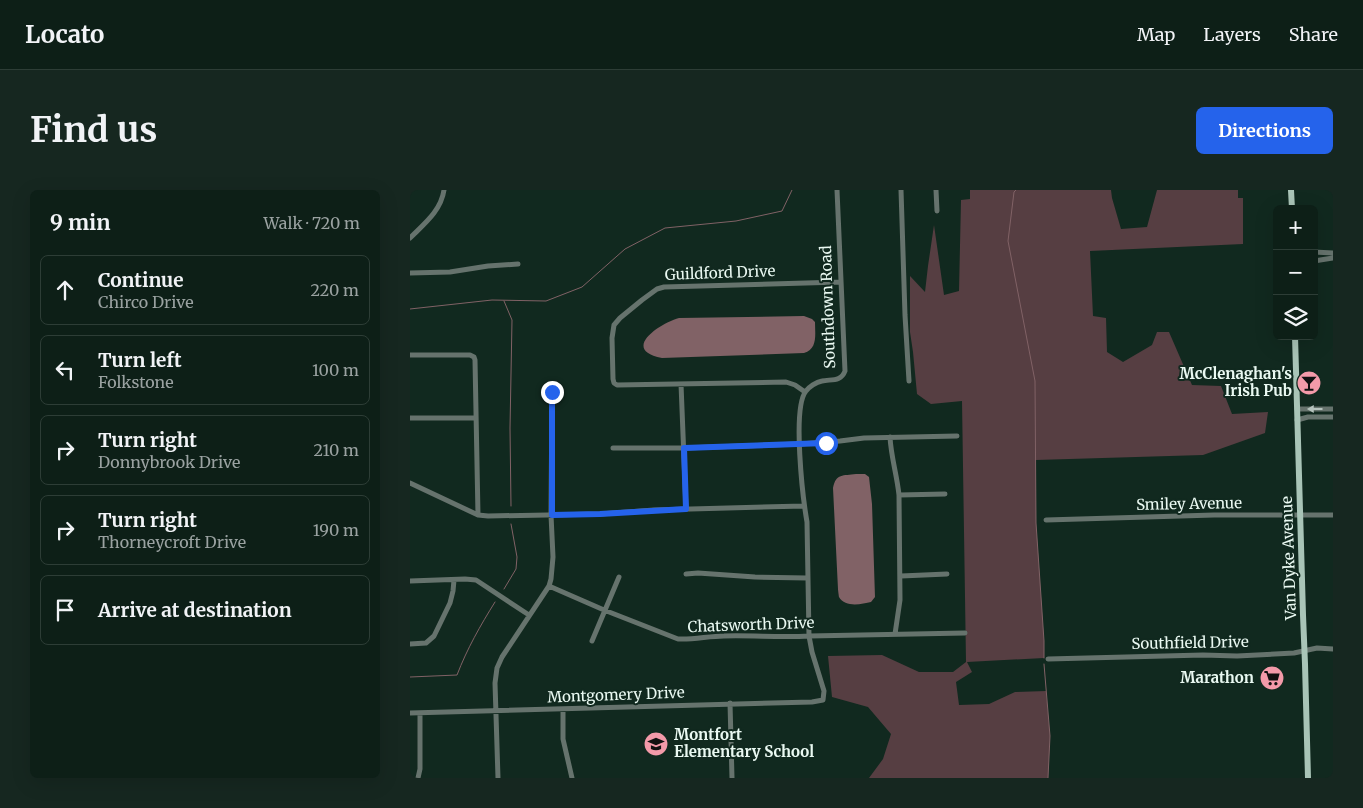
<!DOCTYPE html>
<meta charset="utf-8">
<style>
body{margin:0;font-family:Merriweather,serif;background:#162720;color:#f1f3f6}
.controls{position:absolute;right:15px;top:15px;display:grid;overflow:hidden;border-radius:8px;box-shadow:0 5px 20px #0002}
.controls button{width:45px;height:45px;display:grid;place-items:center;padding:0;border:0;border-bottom:1px solid #2d3d36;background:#0d1f17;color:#f1f3f6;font:25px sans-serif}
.stop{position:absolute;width:15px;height:15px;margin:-11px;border:4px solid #2563eb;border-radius:50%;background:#fff}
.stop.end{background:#2563eb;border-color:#fff;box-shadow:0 1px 5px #0008}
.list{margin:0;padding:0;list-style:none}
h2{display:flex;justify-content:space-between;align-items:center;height:65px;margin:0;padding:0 20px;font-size:21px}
h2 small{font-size:16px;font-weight:400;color:#9aa2a1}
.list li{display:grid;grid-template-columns:32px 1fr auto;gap:15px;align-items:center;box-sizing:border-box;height:70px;margin:0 10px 10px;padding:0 10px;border:1px solid #2d3d36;border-radius:8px}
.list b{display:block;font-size:19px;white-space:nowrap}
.list p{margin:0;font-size:16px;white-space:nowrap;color:#9aa2a1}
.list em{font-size:16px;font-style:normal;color:#9aa2a1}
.icon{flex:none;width:28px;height:28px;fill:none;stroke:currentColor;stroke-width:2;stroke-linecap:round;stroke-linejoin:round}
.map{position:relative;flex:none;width:923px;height:588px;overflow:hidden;border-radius:8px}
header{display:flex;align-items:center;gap:30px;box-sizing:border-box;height:70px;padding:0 25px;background:#0d1f17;border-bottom:1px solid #2d3d36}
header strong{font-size:24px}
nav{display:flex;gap:28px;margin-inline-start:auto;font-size:18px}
.intro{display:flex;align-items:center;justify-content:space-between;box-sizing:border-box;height:120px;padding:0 30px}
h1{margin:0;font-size:35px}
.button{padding:12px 22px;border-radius:8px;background:#2563eb;color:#fff;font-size:18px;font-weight:700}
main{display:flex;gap:30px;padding:0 30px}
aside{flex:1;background:#0d1f17;border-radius:8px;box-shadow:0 5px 20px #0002}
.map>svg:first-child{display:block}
.green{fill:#563e42}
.water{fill:#816266}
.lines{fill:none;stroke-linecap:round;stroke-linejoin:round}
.stream{stroke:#816266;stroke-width:1}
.minor{stroke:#66736d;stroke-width:5}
.major{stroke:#a9c4b7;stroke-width:6}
.oneway{fill:#b5c3bd}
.route{stroke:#2563eb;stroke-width:6}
.labels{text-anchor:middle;stroke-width:4;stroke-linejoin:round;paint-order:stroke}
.street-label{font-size:15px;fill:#eaf9f2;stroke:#11291f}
.poi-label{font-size:15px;font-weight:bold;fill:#eaf9f2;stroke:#11291f;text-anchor:end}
</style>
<header>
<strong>Locato</strong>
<nav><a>Map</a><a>Layers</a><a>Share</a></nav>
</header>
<div class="intro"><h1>Find us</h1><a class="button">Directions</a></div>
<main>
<aside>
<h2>9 min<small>Walk · 720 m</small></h2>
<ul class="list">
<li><svg class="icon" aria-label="ahead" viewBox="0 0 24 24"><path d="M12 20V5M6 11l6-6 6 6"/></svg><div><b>Continue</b><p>Chirco Drive</p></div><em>220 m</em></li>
<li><svg class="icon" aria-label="left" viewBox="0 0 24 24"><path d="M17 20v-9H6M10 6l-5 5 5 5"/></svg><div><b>Turn left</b><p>Folkstone</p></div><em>100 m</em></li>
<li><svg class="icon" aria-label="right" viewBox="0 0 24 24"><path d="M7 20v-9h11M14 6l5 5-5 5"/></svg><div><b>Turn right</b><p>Donnybrook Drive</p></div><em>210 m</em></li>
<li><svg class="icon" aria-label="right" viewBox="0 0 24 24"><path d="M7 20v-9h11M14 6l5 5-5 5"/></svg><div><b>Turn right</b><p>Thorneycroft Drive</p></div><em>190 m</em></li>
<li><svg class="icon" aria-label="arrive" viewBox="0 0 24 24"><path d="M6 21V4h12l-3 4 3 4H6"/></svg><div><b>Arrive at destination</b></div></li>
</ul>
</aside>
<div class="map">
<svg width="923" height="588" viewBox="0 0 923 588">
<rect width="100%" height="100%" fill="#11291f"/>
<path class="green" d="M560 0H701L702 8 711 39 737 37 747 0H828V8H833V54L680 61 683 126 696 128 697 162 713 172 742 155 747 142H759L782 195 811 196 822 224 858 222 855 243 793 265 626 270V333L634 451V468L557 472 562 482 546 492 549 515 579 514 605 502 636 501 640 546 638 588H459L473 569 481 544 458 517 422 507 418 466 472 465 509 482H543L556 472 552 211 521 214 507 204 503 162 500 142V86L515 102 518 76 524 35 534 105 549 101 551 10 560 9Z"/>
<path class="water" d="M394 126 402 129 405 132C405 144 408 159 394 163L252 168C210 160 250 133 269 128Z
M446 284H455L459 287 462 314 465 407 461 412C452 414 435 418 429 407 429 407 428 400 428 399L423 298C426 283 433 286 446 284Z"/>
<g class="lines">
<path class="stream" d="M606 0 604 2 598 51 625 191 626 333 634 451V468
M94 111 102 130 100 238 101 316
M0 119 82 110 136 111 172 97 215 59 255 38 326 31 372 21 382 0
M94 399 106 379 107 367 101 334
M634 474 640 546 638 588
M0 487 47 485C57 459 70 436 85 412"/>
<path class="minor" d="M491 0 495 125 499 191
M526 0 527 21
M0 48C14 34 31 21 34 0
M904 62 923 63
M904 71 923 68
M0 83 40 82 78 76 108 74
M0 165H60L64 167 65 170 68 325
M271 194 276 319
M395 202 385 195 376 192 207 195 204 193 203 189 202 148 204 135 210 128 232 110 247 99 254 97 431 92
M887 219H923
M0 228H65
M887 230 898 227H923
M480 247C481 267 487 285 489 305L490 410 485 444
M203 258H274L390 254 430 251 454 248 547 246
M0 293 68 325 78 326 190 324 244 320 394 316
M489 305 535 304
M636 330 804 325H923
M276 384 288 383 345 387 397 388
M491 386 537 384
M0 391 55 389 66 390 119 425
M139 396 194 420 268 449C283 450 299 446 314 446 343 445 371 448 399 446L555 443
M182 451 209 387
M0 454 16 453 24 446 40 413 43 401 44 390
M638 469 793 465 827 466 884 463 907 458 923 459
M320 513 322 588
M153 519V549L162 588
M0 523 402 512 413 510 414 501 402 462 399 446 397 332C393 309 382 218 396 201 399 197 406 192 412 191 421 189 431 192 435 181L427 0
M8 588 10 579V523
M88 588 85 493 87 478 92 467 139 396 141 389 143 367 141 325 142 202"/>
<path class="major" d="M881 0 882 19
M885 146 893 425 895 474 898 588"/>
</g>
<defs><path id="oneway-solid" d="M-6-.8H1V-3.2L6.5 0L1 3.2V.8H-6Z" transform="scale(1.25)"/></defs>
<use class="oneway" href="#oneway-solid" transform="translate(905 219) rotate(-180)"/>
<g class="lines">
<path class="route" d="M142 202V325L190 324 276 319 274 258 416 253"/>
</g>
<defs>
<symbol id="bar-disc" viewBox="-11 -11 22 22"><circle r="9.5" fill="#f39aa9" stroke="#11291f"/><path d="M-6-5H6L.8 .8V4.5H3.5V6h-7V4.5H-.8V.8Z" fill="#111"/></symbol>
<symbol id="supermarket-disc" viewBox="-11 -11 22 22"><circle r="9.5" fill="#f39aa9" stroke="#11291f"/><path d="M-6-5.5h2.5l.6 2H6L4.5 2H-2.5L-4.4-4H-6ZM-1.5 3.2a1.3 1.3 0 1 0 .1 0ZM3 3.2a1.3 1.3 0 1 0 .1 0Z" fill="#111"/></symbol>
<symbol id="school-disc" viewBox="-11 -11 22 22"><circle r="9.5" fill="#f39aa9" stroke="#11291f"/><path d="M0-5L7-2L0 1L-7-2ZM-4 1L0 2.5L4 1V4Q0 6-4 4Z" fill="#111"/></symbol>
</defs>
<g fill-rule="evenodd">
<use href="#bar-disc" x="885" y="179" width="28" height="28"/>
<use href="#supermarket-disc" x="848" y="474" width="28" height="28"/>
<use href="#school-disc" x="232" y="540" width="28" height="28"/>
</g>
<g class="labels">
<g class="street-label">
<text transform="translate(310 83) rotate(-2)" y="5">Guildford Drive</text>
<text transform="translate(418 117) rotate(-92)" y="5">Southdown Road</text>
<text transform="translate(779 314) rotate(-1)" y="5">Smiley Avenue</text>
<text transform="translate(879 368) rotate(-92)" y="5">Van Dyke Avenue</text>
<text transform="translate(341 435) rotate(-2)" y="5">Chatsworth Drive</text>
<text transform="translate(780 453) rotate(-1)" y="5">Southfield Drive</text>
<text transform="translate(206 505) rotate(-2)" y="5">Montgomery Drive</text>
</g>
<g class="poi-label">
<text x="882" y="189">McClenaghan's<tspan x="882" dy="17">Irish Pub</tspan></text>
<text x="844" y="493">Marathon</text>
<text x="264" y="550" text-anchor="start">Montfort<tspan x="264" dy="17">Elementary School</tspan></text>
</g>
</g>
</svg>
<div class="controls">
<button>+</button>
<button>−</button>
<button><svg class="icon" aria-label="layers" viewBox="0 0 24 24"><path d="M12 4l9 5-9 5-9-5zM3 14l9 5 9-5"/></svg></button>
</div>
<div class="stop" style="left:416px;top:253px"></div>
<div class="stop end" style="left:142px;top:202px"></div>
</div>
</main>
